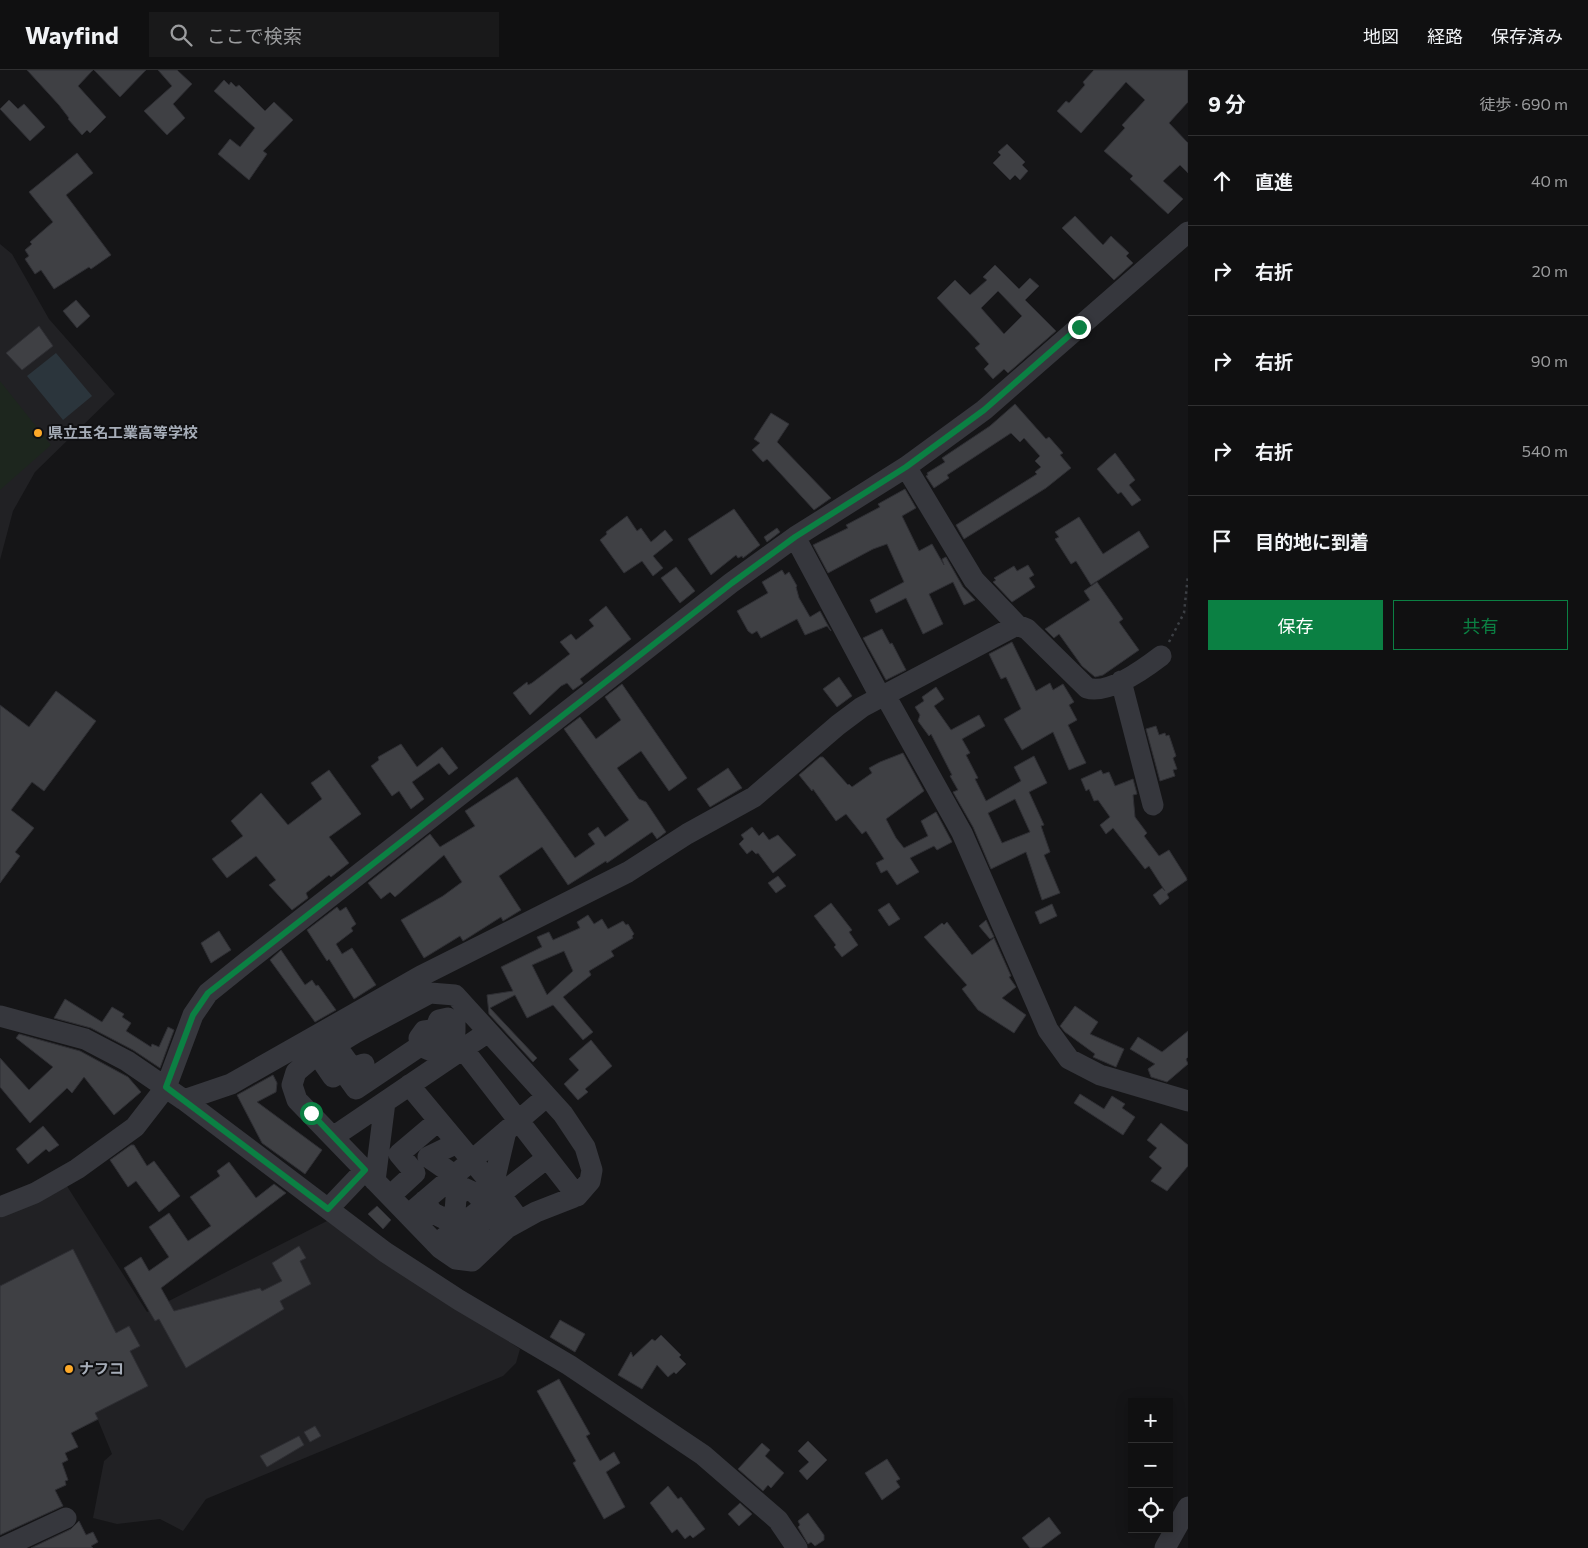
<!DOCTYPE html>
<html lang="ja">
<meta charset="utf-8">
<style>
body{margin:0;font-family:Commissioner,"Noto Sans JP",sans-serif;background:#19191a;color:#f1f3f6}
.controls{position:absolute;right:15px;bottom:15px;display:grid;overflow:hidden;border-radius:0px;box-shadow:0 2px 12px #0003}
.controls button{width:45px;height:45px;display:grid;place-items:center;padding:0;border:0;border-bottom:1px solid #303031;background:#101011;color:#f1f3f6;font:25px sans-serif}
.stop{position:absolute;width:15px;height:15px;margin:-11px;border:4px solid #0b8043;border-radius:50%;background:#fff}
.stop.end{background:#0b8043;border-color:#fff;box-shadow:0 1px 5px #0008}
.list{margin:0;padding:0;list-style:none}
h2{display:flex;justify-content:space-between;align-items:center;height:65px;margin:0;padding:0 20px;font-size:21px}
h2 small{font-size:16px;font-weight:400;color:#9c9d9f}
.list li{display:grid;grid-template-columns:32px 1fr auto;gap:15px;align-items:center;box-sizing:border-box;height:90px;padding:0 20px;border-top:1px solid #303031}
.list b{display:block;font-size:19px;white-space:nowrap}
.list em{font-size:16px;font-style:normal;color:#9c9d9f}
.actions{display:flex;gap:10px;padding:15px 20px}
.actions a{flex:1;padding:11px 0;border:1px solid #0b8043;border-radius:0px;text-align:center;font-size:18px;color:#0b8043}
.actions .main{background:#0b8043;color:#fff}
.icon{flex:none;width:28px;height:28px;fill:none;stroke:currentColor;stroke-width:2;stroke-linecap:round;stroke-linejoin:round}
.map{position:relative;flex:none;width:1188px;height:1478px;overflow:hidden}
header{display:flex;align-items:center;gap:30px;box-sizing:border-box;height:70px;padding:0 25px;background:#101011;border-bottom:1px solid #303031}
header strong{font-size:24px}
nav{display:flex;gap:28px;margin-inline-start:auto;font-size:18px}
.search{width:350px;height:45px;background:#19191a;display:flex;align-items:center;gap:12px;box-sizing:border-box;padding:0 18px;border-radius:0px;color:#9c9d9f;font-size:19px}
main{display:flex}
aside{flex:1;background:#101011}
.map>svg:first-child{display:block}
.built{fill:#212124}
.green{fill:#1d261e}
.water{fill:#2b353c}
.building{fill:#3f4044;stroke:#2f2f34;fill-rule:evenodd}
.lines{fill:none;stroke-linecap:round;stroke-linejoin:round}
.path{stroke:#3c3f44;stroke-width:2.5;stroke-dasharray:2.5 4;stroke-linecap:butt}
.minor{stroke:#36373d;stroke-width:21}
.route{stroke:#0b8043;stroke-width:6}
.poi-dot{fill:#fda928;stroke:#101012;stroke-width:2}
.labels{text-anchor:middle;stroke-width:4;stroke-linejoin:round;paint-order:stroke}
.poi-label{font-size:15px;font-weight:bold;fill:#a6adb8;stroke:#101012;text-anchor:start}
</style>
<header>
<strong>Wayfind</strong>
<div class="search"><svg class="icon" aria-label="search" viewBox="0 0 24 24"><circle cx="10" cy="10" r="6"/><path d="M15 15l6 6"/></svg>ここで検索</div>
<nav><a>地図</a><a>経路</a><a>保存済み</a></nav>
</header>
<main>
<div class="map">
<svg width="1188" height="1478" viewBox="0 0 1188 1478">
<rect width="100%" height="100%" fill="#151517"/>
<path class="built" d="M0 174 12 184 49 249 115 324 35 402 13 441 0 490Z
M65 1113 147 1242 327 1151 520 1279 516 1293 503 1306 206 1429 183 1461 160 1449 117 1454 93 1448 104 1391 112 1384 98 1350 0 1397V1148Z"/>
<path class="green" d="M0 311 51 375 0 420Z"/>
<path class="water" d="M56 283 92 326 63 350 27 306Z"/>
<path class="building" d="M27 0H93L78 16 106 47 90 63 87 60 82 65 68 49 69 48 59 35Z
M94 0H146L120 27Z
M158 0H177L192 14 173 34 185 48 167 65 144 41 172 16Z
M1094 0H1188V32L1169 53 1188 73V103L1180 95 1163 111 1183 129 1168 144 1130 109 1133 106 1104 81 1125 58 1122 55 1145 30 1126 12 1081 63 1057 41 1066 31 1069 33 1085 15 1083 12Z
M224 10 229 15 231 12 236 17 239 15 265 41 274 32 293 50 263 81 267 84 249 110 218 84 230 69 240 77 255 58 214 21Z
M9 30 18 39 24 34 45 57 30 71 0 39Z
M1007 74 1025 92 1022 95 1028 101 1020 110 1015 105 1010 110 993 93 1001 85 998 82Z
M77 83 93 103 66 125 111 185 91 199 89 197 54 219 41 200 35 204 25 189 29 186 25 180 32 174 30 172 53 152 29 122Z
M1075 146 1103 175 1111 166 1129 183 1126 186 1133 193 1114 210 1062 158Z
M995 195 1019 219 1030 208 1039 216 1025 230 1056 261 1008 303 1004 299 993 309 984 299 989 294 975 278 980 274 937 228 955 210 970 225 987 210 983 207ZM998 221 1022 246 1004 264 981 238Z
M76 230 90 246 77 258 63 241Z
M39 256 53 276 22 300 6 283Z
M1015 334 1046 369 1049 367 1063 383 1060 385 1071 398 1046 418 964 469 956 455 1037 404 1035 402 1041 397 1035 391 1040 386 1024 368 1020 372 1011 363 947 405 949 408 934 418 926 406 928 405 927 403 945 392 942 388 990 356Z
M771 343 789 354 777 372 831 428 814 440 767 389 763 392 752 380 760 373 754 369Z
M1115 383 1135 410 1129 415 1141 430 1132 436 1121 422 1118 424 1097 399Z
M905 419 916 438 902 446 919 481 932 474 944 495 942 489 946 487 963 517 975 530 964 535 953 512 929 524 943 554 923 564 906 528 876 543 870 530 904 512 887 474 873 479 828 503 813 475 848 458 846 455 880 437 878 434Z
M734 439 760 475 743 488 742 486 738 488 736 485 711 505 688 469Z
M627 446 637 461 641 458 651 472 665 460 673 470 653 486 663 498 653 506 642 491 624 503 600 470 607 464 606 462Z
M1079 447 1103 484 1139 461 1149 477 1091 515 1076 491 1071 494 1055 469 1059 467 1055 462Z
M777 458 780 462 767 472 764 467Z
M1028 495 1034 505 1029 508 1035 517 1012 532 993 512 996 510 994 508 1014 496 1017 501Z
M676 497 695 521 680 533 661 508Z
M782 500 785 505 789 502 797 516 796 517 799 528 810 547 820 541 831 561 827 556 805 565 797 549 761 568 757 561 752 564 748 561 737 541 768 523 762 512Z
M1097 512 1123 549 1119 552 1139 580 1103 605 1095 607 1082 596 1059 564 1054 568 1045 559 1090 530 1084 521Z
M606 536 631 569 580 609 583 613 573 620 567 613 561 616 530 645 513 623 527 612 528 615 532 613 570 584 560 572 571 564 576 570 594 556 589 550Z
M882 559 890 574 892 573 906 600 886 610 863 568Z
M1012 572 1036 621 1050 613 1053 620 1063 614 1074 632 1069 635 1077 650 1068 655 1086 693 1069 700 1053 662 1022 680 1004 649 1021 639 1006 607 1001 609 989 584Z
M839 607 852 626 837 637 823 619Z
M622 614 687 708 669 721 641 681 617 698 639 729 646 732 666 762 657 769 652 762 607 793 606 791 568 815 542 777 499 806 521 840 503 851 501 847 463 871 460 866 424 888 401 850 443 826 462 812 444 785 395 827 390 822 381 829 368 813 430 764 440 777 475 756 465 741 517 707 575 788 595 774 588 764 598 757 605 767 629 750 564 659 580 647 596 669 621 650 605 627Z
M936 617 944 629 934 636 951 660 979 645 985 656 962 669 970 683 966 685 978 708 975 709 986 731 1021 711 1014 697 1034 686 1047 713 1029 722 1044 755 1041 756 1050 782 1044 785 1060 823 1042 830 1026 782 991 799 973 757 953 722 958 720 950 706 952 705 931 664 929 666 918 651 920 645 915 637 924 631 922 627ZM1015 729 1030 762 1002 773 988 743Z
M56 621 96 651 44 721 32 712 11 740 34 758 15 782 20 786 0 813V635L29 657Z
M1156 656 1159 665 1165 663 1166 666 1169 665 1176 686 1173 688 1177 699 1173 700 1175 706 1160 711 1146 659Z
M401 674 417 697 442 677 458 698 449 705 439 693 412 712 424 729 411 739 399 721 392 726 371 696 379 690 378 687Z
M903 683 924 721 886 749 896 768 904 778 928 766 921 751 936 742 952 772 937 780 934 776 910 788 919 802 897 815 887 800 881 803 876 793 884 789 866 761 862 764 846 744 836 751 813 719 812 721 799 705 820 687H823L848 715 849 714 852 717 872 703 869 698 880 692Z
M728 698 742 718 710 737 697 719Z
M329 700 361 744 329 767 349 793 331 807 329 805 306 823 308 828 292 840 269 815 276 810 256 786 227 808 212 789 243 766 231 751 261 723 288 755 322 729 311 713Z
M1101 700 1103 704 1109 702 1115 716 1133 709 1137 724 1133 725 1135 747 1147 763 1144 766 1159 786 1169 780 1186 807 1187 810 1167 824 1169 828 1160 835 1153 825 1162 818 1165 821 1149 796 1145 799 1113 758 1106 764 1100 755 1110 747 1098 730 1094 731 1089 719 1086 721 1081 709Z
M752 757 759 766 763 762 769 770 778 765 796 785 773 803 758 783 756 784 752 780 747 784 739 774 744 769 741 765Z
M778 806 786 816 776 823 768 813Z
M831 833 852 860 849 862 858 875 842 887 834 877 836 875 814 846Z
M889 833 900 849 889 856 878 840Z
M1052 834 1057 846 1040 854 1035 842Z
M337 837 340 841 346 837 356 854 351 858 353 861 336 874 342 884 352 878 376 915 354 929 329 889 327 891 307 860Z
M588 845 594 854 602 849 608 859 623 851 626 855 628 854 634 864 632 866 633 868 611 881 614 886 589 901 591 905 563 927 593 962 583 970 553 935 527 948 515 925 490 938 537 988 533 992 489 944 487 925 513 921 501 897 542 877 537 867 549 862 553 870 580 858 577 852ZM564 881 573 901 547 925 532 895Z
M986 850 994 867 990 869 979 856Z
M947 852 972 885 994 868 1011 906 1009 907 1016 917 1002 928 1026 945 1014 963 978 940 962 919 967 915 924 867 942 853 944 855Z
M219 861 231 880 211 893 201 873Z
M281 880 305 915 312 910 316 916 318 915 336 940 315 952 270 890Z
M65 929 102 952 112 937 124 944 122 947 131 953 126 961 151 977 152 974 159 977 168 957 174 960 160 998 133 980 91 958 54 948Z
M1075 936 1098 952 1090 964 1124 979 1116 997 1093 987 1095 984 1065 962 1060 956Z
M1188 961V987L1186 989 1188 994 1167 1012 1151 1007 1148 999 1155 994 1130 979 1138 967 1162 982Z
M19 964 80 981 128 1007 141 1022 114 1045 84 1007 72 1023 67 1018 30 1053 0 1017V988L29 1020 53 997 16 968Z
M591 970 612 996 585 1019 588 1022 578 1030 564 1014 579 1000 569 989Z
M273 1005 277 1013 276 1022 257 1032 322 1080 305 1104 262 1073 237 1025Z
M1080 1024 1104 1039 1112 1026 1125 1034 1122 1038 1135 1047 1123 1065 1074 1033Z
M1161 1053 1188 1075V1096L1167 1121 1151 1111 1162 1098 1149 1087 1157 1078 1147 1070Z
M43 1056 59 1075 49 1082 46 1079 28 1094 16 1079Z
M131 1075H134L147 1096 154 1091 180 1126 159 1142 136 1111 128 1117 110 1090Z
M229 1092 256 1128 274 1114 286 1123 161 1218 174 1241 260 1218 262 1221 282 1211 272 1193 299 1176 306 1188 300 1191 311 1214 280 1231 284 1239 186 1298 159 1249 155 1251 124 1198 141 1187 149 1201 169 1187 149 1157 169 1143 188 1171 211 1156 190 1127 220 1106 217 1101Z
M377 1136 391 1150 383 1159 368 1144Z
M73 1179 116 1263 129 1256 140 1276 130 1281 148 1316 95 1343 98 1349 71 1363 78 1377 65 1383 68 1390 62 1393 68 1410 65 1411 66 1415 55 1420 63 1436 0 1465V1216Z
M560 1250 585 1264 575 1282 550 1267Z
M661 1265 681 1285 679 1287 686 1294 676 1304 674 1302 668 1307 657 1295 642 1319 618 1305 631 1282 633 1287 652 1269 655 1271Z
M559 1309 590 1364 586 1366 600 1391 614 1382 620 1393 606 1402 625 1437 604 1449 573 1393 576 1391 537 1321Z
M315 1356 321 1366 310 1372 304 1362Z
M299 1366 304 1375 267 1397 260 1386Z
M808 1371 827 1390 807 1410 799 1401 809 1392 798 1381Z
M762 1373 770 1380 765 1386 784 1403 771 1418 768 1415 763 1421 738 1399Z
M887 1389 900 1409 896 1411 900 1417 882 1430 865 1403Z
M668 1416 678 1429 681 1427 705 1459 693 1468 690 1465 685 1469 677 1459 672 1463 650 1433Z
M740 1433 752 1444 739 1456 728 1444Z
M808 1443 824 1465V1470L815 1476 811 1472 808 1474 798 1457 800 1455 798 1451Z
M1049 1447 1061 1463 1041 1478H1030L1022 1468Z
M79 1451 86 1465 93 1462 98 1472 91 1476 93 1478H31L71 1459Z"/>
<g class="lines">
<path class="path" d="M1169 572 1184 543 1188 505"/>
<path class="minor" d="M795 467 881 628
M1017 555 1027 559 1087 618C1108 625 1144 599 1161 586
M1121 611 1153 735
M885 625 962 763 1048 960 1069 989 1100 1005 1188 1031
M430 923 455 925 563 1044 585 1077 592 1100 590 1111 577 1126 536 1142 507 1158 472 1191 456 1189 440 1178 297 1030 292 1015 296 1002 309 991 355 963Z
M0 946 85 969 127 991 184 1030 385 1182 459 1230 569 1295 703 1385 778 1450 797 1478
M463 979 577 1126
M364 994 352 998 339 980 322 991 333 1007 343 1001 356 1019 420 976 429 980 435 978C444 967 431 963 439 950L448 948 455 954V962L446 968C440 967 437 964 432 960L424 961 419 968 420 976
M409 1015 500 1124 520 1151
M184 1030 231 1014 421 906 628 802 687 764 754 727 838 655 862 637 1017 555 974 510 906 397
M333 1067 488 962
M454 1105 428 1087 457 1073
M375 1111 385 1032
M493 1116 506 1061
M390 1126 415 1103 399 1084 438 1051
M424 1131 433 1143 445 1149 455 1142 456 1128 464 1118 475 1123 486 1135
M0 1137 35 1123 77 1099 135 1057 166 1017 193 945 208 923 249 890 731 513 795 467 906 397 984 340 1188 162
M328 1139 365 1100
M408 1145 546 1027
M450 1163C458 1170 464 1176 475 1170 483 1155 475 1147 498 1149L507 1158
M436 1174 547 1088
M2 1478 66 1448
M1165 1478 1188 1437"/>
</g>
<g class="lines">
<path class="route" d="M311 1043 365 1100 328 1139 166 1017 193 945 208 923 732 513 795 467 906 397 984 340 1079 257"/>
</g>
<g class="poi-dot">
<circle cx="38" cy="363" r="5"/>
<circle cx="69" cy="1299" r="5"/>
</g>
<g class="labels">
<g class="poi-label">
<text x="48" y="368">県立玉名工業高等学校</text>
<text x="79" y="1304">ナフコ</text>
</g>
</g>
</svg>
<div class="controls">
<button>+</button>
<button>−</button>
<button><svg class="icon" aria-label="locate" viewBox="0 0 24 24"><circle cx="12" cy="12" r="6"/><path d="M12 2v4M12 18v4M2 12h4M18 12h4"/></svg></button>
</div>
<div class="stop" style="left:311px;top:1043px"></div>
<div class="stop end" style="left:1079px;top:257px"></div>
</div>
<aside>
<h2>9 分<small>徒歩 · 690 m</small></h2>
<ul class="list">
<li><svg class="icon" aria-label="ahead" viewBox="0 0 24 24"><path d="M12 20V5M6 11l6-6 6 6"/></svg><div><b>直進</b></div><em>40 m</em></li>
<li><svg class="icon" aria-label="right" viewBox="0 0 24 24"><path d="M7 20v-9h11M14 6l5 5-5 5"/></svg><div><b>右折</b></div><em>20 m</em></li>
<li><svg class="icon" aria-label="right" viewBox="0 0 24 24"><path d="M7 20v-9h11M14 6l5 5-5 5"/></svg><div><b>右折</b></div><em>90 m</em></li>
<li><svg class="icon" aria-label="right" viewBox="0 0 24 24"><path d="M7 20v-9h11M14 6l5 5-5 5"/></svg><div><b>右折</b></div><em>540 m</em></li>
<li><svg class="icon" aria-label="arrive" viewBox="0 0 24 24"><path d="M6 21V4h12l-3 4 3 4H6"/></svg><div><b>目的地に到着</b></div></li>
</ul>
<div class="actions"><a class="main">保存</a><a>共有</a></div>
</aside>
</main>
